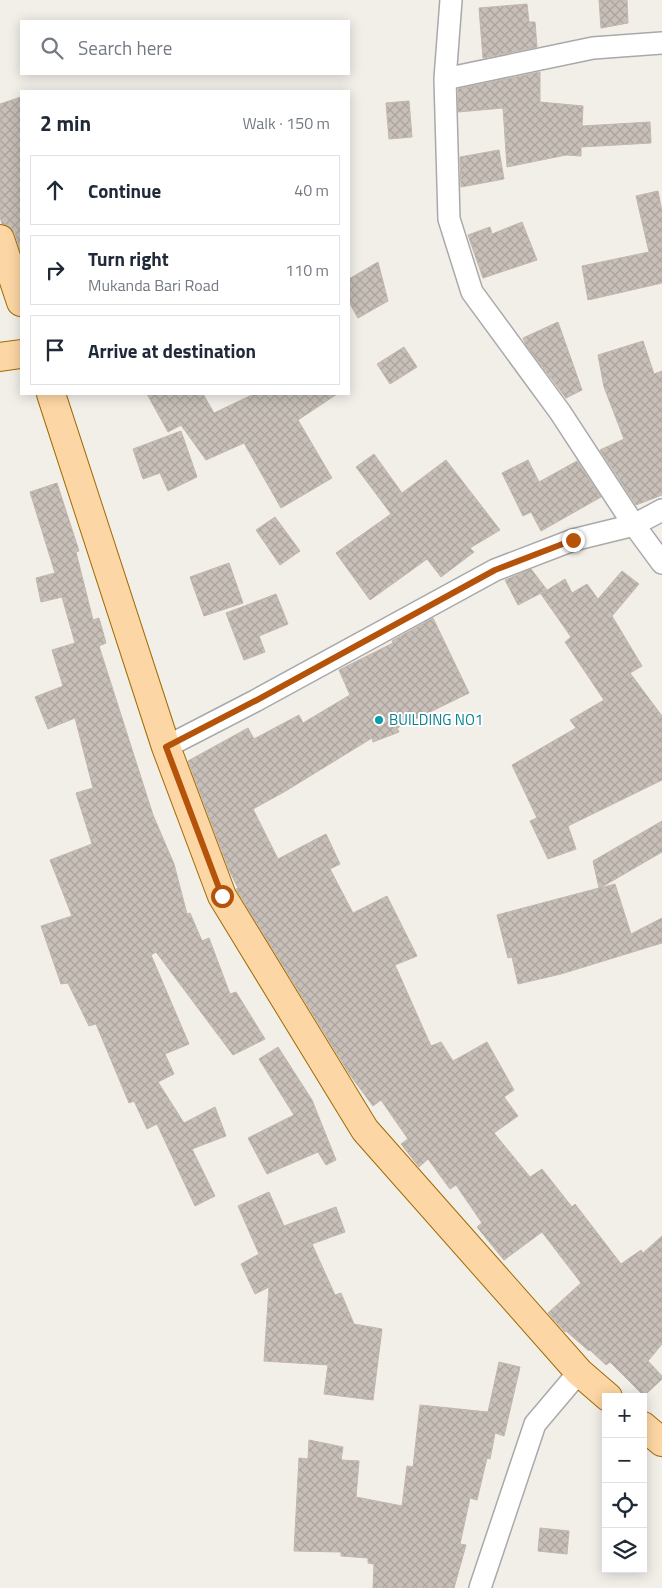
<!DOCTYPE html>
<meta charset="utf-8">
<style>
body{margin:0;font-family:"Titillium Web",sans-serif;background:#f2f2f3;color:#1f2937}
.controls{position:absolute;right:15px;bottom:15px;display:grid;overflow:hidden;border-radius:0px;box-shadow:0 2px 12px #0003}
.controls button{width:45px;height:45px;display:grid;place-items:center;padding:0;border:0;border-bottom:1px solid #e0e1e3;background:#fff;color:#1f2937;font:25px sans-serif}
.stop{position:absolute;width:15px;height:15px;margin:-11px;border:4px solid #b45309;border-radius:50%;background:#fff}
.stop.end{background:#b45309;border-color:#fff;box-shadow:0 1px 5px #0008}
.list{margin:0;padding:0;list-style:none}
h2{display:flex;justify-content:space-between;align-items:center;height:65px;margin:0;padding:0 20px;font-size:21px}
h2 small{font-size:16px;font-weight:400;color:#747a83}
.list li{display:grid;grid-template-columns:32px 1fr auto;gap:15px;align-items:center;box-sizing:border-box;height:70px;margin:0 10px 10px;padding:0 10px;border:1px solid #e0e1e3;border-radius:0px}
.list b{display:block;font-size:19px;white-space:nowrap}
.list p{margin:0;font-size:16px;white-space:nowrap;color:#747a83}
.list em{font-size:16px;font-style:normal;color:#747a83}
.icon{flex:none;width:28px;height:28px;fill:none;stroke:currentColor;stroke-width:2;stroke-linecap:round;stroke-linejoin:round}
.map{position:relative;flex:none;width:662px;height:1588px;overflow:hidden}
.search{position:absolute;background:#fff;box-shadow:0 2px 12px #0003;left:20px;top:20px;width:330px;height:55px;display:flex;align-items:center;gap:12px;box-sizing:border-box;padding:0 18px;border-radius:0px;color:#747a83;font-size:19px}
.panel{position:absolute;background:#fff;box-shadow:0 2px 12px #0003;left:20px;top:90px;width:330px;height:305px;border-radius:0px}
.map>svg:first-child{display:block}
.building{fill:url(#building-cross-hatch);stroke:#c4b6ab}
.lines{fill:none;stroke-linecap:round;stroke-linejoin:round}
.street-casing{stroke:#a9a9a9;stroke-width:24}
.primary-casing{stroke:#a06b00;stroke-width:30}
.street{stroke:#fff;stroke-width:21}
.primary{stroke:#fcd6a4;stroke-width:28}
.route{stroke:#b45309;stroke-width:6}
.culture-dot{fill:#0f9aa8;stroke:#fff;stroke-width:2}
.labels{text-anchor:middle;stroke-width:4;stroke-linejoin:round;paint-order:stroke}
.culture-label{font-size:15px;fill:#0d838f;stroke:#fff;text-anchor:start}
</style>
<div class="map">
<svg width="662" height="1588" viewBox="0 0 662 1588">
<defs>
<pattern id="building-cross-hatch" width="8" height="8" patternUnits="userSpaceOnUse" patternTransform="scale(1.25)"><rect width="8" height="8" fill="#c7bfb8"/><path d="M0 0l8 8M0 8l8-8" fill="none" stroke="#aba49e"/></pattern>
</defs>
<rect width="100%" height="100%" fill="#f2efe9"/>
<path class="building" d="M599 0H627L628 23 601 28Z
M527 4 529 22H535L537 47 483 58 479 8Z
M540 72V102L583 106 582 126 650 122 651 143 581 147V156L566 155 507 167 503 108 458 112V89Z
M21 97V253L15 234 10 227 2 224 0 217V104Z
M409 101 412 137 389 139 386 103Z
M499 150 504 179 461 187 460 157Z
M658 191 662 211V283L588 300 582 266 649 252 636 196Z
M522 222 537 260 483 278 468 235 490 227 492 234Z
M378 262 388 301 358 318 349 302V279Z
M558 322 582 390 566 398 526 345 523 338Z
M643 341 654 374 662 371V495L636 505 600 450 624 439 604 387 598 355Z
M404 347 417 367 390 384 377 364Z
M147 394H203L214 413 254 394H337L298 420 332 478 281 508 244 443 206 460 181 425 168 432Z
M181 431 197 477 168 491 160 473 143 479 133 449Z
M374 454 402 493 446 460 500 530 470 548 474 552 441 577 427 559 370 600 336 553 391 514 356 467Z
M528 460 539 482 577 461 601 497 541 531 531 512 523 516 502 473Z
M57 483 79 551 76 552 93 620 99 618 106 643 99 646 153 815 174 864 187 914 190 913 202 941 209 938 230 994 236 992 265 1039 233 1055 156 952 151 955 189 1044 165 1054 174 1074 158 1082 184 1123 215 1107 226 1136 192 1149 215 1196 195 1206 157 1124 147 1129 134 1101 129 1103 96 1024 89 1026 68 983 61 984 41 926 72 916 50 860 92 844 76 793 93 788 75 718 48 729 35 697 63 686 52 650 75 643 62 597 41 602 36 578 55 573 30 492Z
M275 517 300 551 280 565 256 530Z
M229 563 243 603 204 616 190 577Z
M531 569 547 590 518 605 505 580Z
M622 571 639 584 612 616 642 666 630 673 662 716V780L568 826 576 849 548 859 530 821 537 818 512 765 576 728 570 720 604 700 565 642 571 637 541 594 565 579 572 593 587 584 598 599Z
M276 594 288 624 259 636 265 652 244 660 226 613Z
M433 618 469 693 397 728 399 732 373 742 372 738 284 792 253 809 278 859 326 834 340 864 330 869 353 913 387 896 417 956 395 965 431 1046 441 1042 453 1061 487 1042 514 1090 504 1097 518 1116 494 1133 530 1177 542 1169 572 1207 575 1204 621 1264 641 1250 643 1253 662 1236V1344L648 1361 662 1376V1379L644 1396 610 1362 606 1365 590 1350 589 1351 566 1331 565 1332 548 1313 581 1283 542 1232 504 1260 477 1227 482 1223 456 1185 450 1189 428 1159 419 1167 401 1144 408 1139 381 1100 373 1106 350 1075 236 889 238 888 229 870 188 761 248 728 254 739 299 715 303 723 350 695 339 670 393 643 392 641Z
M662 821V852L600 888 615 884 631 934 662 918V943L561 974 518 984 512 957 508 958 497 915 599 888 593 861Z
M278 1047 312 1100 336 1160 326 1165 318 1152 267 1174 248 1138 294 1115 259 1059Z
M269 1192 284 1226 336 1207 345 1232 312 1244 335 1295 341 1293 354 1324 382 1329 373 1400 324 1394 328 1365 264 1361 269 1287 255 1294 241 1264 259 1254 238 1206Z
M499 1362 520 1367 504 1436 495 1433 490 1459 487 1458 477 1500 470 1498 460 1544 466 1545 454 1588H373L374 1564 368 1563V1558L341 1556V1552L294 1551 299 1458 308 1459 309 1440 343 1447 341 1460 359 1461 356 1497 402 1506 407 1466 413 1467 420 1405 488 1412Z
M540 1528 569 1531 567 1554 538 1551Z"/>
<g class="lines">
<defs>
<path id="street" d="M451 0 445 79 449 219 472 292 560 412 634 525 662 563
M445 79 593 48 662 43
M166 747 255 701 495 570 573 540 634 525 662 510
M480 1588 535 1424 579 1372"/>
<path id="primary" d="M0 239 21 302
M0 357 21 354
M51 394 166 747 222 896 365 1130 579 1372 608 1397
M643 1426 662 1442"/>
</defs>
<use href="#street" class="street-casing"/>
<use href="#primary" class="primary-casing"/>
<use href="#street" class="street"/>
<use href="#primary" class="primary"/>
</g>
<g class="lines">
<path class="route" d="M222 896 166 747 255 701 495 570 573 540"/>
</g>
<circle class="culture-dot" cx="379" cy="720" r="5"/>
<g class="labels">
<g class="culture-label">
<text x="389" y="725">BUILDING NO1</text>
</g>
</g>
</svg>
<div class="controls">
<button>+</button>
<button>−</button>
<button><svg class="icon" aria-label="locate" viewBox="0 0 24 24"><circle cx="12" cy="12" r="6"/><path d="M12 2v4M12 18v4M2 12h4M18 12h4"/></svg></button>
<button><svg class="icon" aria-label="layers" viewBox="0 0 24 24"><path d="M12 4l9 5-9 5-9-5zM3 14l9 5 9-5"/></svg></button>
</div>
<div class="stop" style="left:222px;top:896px"></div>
<div class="stop end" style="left:573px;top:540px"></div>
<div class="search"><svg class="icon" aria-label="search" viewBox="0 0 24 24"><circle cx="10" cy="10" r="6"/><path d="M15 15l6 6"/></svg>Search here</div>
<section class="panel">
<h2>2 min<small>Walk · 150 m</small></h2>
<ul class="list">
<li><svg class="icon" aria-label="ahead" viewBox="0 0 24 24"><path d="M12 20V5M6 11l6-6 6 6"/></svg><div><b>Continue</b></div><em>40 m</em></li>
<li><svg class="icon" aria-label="right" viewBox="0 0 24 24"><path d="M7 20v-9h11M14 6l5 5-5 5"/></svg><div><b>Turn right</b><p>Mukanda Bari Road</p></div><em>110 m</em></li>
<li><svg class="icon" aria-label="arrive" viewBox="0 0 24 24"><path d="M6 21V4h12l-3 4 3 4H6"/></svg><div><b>Arrive at destination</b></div></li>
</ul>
</section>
</div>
